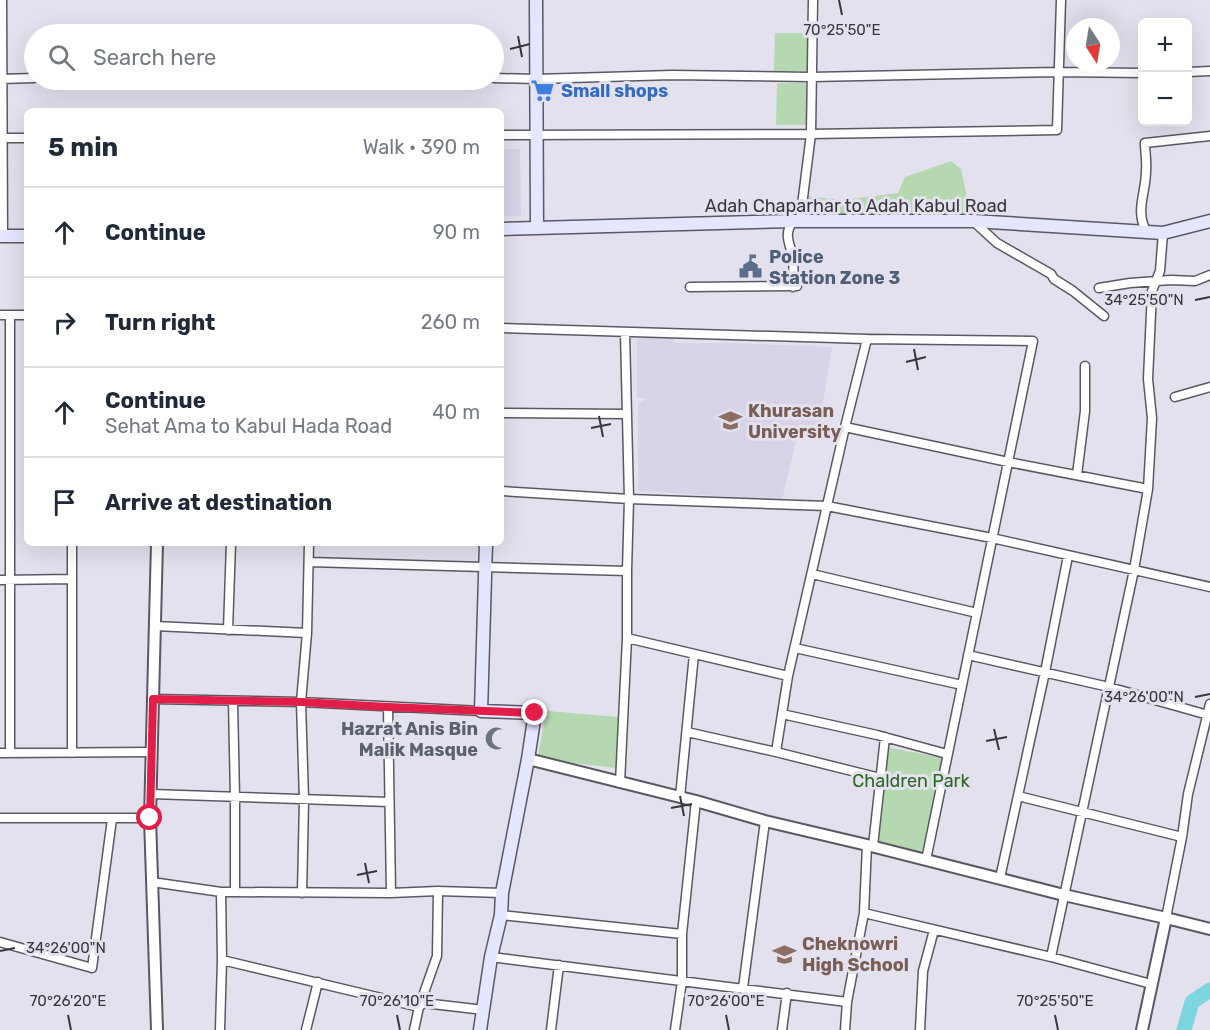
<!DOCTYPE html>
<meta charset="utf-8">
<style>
body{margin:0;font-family:Rubik,sans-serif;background:#f6f6f7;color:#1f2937}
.controls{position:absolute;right:18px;top:18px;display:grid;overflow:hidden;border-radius:9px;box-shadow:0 6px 24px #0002}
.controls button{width:54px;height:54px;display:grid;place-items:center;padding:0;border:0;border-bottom:2px solid #e0e1e3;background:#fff;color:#1f2937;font:30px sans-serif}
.compass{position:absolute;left:1066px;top:18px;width:54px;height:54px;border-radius:50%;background:#fff;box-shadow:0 6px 24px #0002;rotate:168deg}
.stop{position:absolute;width:18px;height:18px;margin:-14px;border:4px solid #e11d48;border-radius:50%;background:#fff}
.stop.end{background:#e11d48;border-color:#fff;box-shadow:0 2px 6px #0008}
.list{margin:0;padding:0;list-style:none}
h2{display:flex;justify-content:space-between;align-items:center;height:78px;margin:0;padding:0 24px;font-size:26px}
h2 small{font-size:20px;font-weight:400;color:#747a83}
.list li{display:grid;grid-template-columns:39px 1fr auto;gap:18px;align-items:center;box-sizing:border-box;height:90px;padding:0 24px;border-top:2px solid #e0e1e3}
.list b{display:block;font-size:22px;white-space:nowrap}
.list p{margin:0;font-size:20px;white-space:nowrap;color:#747a83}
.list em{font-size:20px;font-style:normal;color:#747a83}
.icon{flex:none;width:33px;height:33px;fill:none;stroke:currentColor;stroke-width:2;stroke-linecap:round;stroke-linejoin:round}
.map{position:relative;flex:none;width:1210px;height:1030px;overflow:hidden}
.search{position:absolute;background:#fff;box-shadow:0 6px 24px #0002;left:24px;top:24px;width:480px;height:66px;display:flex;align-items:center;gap:15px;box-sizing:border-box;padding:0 21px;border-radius:33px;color:#747a83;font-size:22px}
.panel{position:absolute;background:#fff;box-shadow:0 6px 24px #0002;left:24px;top:108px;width:480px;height:438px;border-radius:9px}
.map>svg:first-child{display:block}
.built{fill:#d8d3e7}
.green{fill:#b6d8b0}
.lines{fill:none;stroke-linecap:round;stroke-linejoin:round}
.river{stroke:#7dd5e0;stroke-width:15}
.minor-casing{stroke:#5a5863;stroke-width:11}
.tertiary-casing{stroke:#5a5863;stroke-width:14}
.secondary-casing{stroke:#5a5863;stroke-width:15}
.minor{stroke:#fff;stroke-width:8}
.tertiary{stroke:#fff;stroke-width:10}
.secondary{stroke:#e4e7ff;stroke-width:12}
.route{stroke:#e11d48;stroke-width:8}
.ticks{fill:none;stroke:#38373c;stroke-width:2}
.labels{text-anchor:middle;stroke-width:6;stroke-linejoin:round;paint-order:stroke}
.shop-label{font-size:18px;font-weight:bold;fill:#366cbe;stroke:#e4e1ee;text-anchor:start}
.street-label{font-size:18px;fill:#38373c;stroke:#e4e1ee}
.service-label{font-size:18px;font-weight:bold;fill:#4e5e75;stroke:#e4e1ee;text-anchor:start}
.education-label{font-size:18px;font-weight:bold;fill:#785e54;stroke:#e4e1ee;text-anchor:start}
.worship-label{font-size:18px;font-weight:bold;fill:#5b616d;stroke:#e4e1ee;text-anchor:end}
.park-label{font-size:18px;fill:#2c6624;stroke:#e4e1ee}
.ticks-label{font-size:15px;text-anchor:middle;fill:#38373c;stroke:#e4e1ee;stroke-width:6;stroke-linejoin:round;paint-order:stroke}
</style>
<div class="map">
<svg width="1210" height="1030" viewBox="0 0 1210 1030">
<rect width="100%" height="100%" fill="#e4e1ee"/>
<path class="built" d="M501 149H520L521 216H501Z
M637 338H674V343H731L832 347 819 427 800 424 782 500 638 491V404L647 398H637Z"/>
<path class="green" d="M775 33H808L807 71H774Z
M777 83H806V125H776Z
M951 161 961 169 971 216H803L805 196 843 200 898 193 905 177Z
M547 711 618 717 616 768 537 759Z
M887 747 943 758 926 855 876 841Z"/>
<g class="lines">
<path class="river" d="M1184 1030 1192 1002 1210 990"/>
<defs>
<path id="minor" d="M2 0 3 237
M1188 72 1210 71
M494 78 536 79 672 75 811 77 1059 72 1142 73
M0 79 34 78
M501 135 811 134 1057 130 1061 0
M0 138H27
M800 221 811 134 813 0
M973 221 997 243 1051 274 1054 279 1073 291 1104 316
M1146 231C1135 210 1146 193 1146 171 1147 162 1145 152 1145 143L1210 136
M690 287 797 286
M793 287C793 277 794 267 793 258 790 243 783 235 793 221
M1099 288 1130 283 1171 280 1195 281 1210 275
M0 315H27
M501 328 867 339 1033 341 926 860
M1175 397 1210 387
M501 413 626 414
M845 427 1008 462 1148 489
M1077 475 1085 411V366
M501 491 629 499 827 506 992 538 1210 587
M309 562 627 571
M812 574 977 613
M0 580 72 579
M155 626 307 633
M228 630 231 543
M627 638 788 676
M795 648 962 685
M968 655 1109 687 1208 715
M153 699 301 702 481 711
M233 701 235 798V892
M388 707 391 893
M782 714 877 735 947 754
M687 732 776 752 880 778
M10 752V315
M776 752 788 676 845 427 867 339
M0 753 152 752
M72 753V543
M620 783 627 638V571L629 499 625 333
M151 794 389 802
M1018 796 1182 837
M680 797 694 654
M0 818H150
M873 846 885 737
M1000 878 1045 672 1068 556
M152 882 221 892H235L391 893 438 891 502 893
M302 893 304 800 301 702 307 633 309 543
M864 913 1051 957 1151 984
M501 915 682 934
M1166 918 1182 837 1188 794 1210 704
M0 942 92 968 112 819
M491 957 847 1002
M1051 957 1134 570 1148 489 1152 418 1148 379 1152 291 1160 271 1163 233
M222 960 419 1007 424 1003 484 1010
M743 988 765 821
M220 1030 222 960 221 892
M306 1030 318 982
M414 1030 419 1007 437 956 438 891
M551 1030 559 965
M675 1030 682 981V934L696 801
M782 1030 787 993
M845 1030 847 1002 864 913 867 845
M920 1030 923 971 934 930"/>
<path id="tertiary" d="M528 759 696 801 765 821 867 845 1064 895 1166 918
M157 1030 150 818 157 543
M1142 1030 1166 918 1210 929"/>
<path id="secondary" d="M536 0 537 228
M501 229 793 221H973L1163 233 1210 221
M0 236H27
M480 1030 491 957 501 915 502 893 528 759 535 713 481 711 486 543"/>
</defs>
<use href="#minor" class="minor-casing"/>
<use href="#tertiary" class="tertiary-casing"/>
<use href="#secondary" class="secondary-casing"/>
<use href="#minor" class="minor"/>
<use href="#tertiary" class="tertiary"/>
<use href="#secondary" class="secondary"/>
</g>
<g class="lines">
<path class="route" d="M150 818 153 699 301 702 388 707 535 713"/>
</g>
<path class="ticks" d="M839 0 842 15M518 36 522 57M510 49 530 44M1195 300 1210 297M914 349 918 370M906 362 926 357M599 416 603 437M591 428 611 424M1195 697 1210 694M994 729 999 750M986 741 1007 737M680 796 684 816M671 808 692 804M365 863 369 883M357 875 377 871M0 951 15 948M68 1015 71 1030M397 1015 400 1030M726 1015 729 1030M1055 1015 1058 1030"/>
<defs>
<symbol id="supermarket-bare" viewBox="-9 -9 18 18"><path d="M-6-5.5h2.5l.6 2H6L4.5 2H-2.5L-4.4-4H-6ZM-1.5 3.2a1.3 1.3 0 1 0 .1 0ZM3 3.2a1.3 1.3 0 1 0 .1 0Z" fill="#3f7fe0" stroke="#e4e1ee" stroke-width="2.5" paint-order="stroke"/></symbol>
<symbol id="civic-bare" viewBox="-9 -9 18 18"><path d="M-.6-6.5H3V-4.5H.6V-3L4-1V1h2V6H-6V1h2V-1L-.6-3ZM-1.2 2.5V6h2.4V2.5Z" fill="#5c6f8a" stroke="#e4e1ee" stroke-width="2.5" paint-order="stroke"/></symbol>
<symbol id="university-bare" viewBox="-9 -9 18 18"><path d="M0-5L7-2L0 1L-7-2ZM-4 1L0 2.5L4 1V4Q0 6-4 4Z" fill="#8d6e63" stroke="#e4e1ee" stroke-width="2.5" paint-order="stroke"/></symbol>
<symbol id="mosque-bare" viewBox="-9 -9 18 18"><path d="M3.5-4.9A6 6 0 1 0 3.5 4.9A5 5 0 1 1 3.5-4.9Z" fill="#6b7280" stroke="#e4e1ee" stroke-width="2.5" paint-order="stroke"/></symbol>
<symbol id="school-bare" viewBox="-9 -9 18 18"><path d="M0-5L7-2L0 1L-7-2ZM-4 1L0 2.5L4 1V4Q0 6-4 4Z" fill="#8d6e63" stroke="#e4e1ee" stroke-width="2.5" paint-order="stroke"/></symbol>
</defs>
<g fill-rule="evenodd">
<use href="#supermarket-bare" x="526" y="74" width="33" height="33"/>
<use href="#civic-bare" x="734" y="250" width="33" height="33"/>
<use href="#university-bare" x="714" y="404" width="33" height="33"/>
<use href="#mosque-bare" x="480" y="722" width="33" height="33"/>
<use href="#school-bare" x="768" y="938" width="33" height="33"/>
</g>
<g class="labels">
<g class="shop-label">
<text x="561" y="97">Small shops</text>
</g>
<g class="street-label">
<text x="856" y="212">Adah Chaparhar to Adah Kabul Road</text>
</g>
<g class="service-label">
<text x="769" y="263">Police<tspan x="769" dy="21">Station Zone 3</tspan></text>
</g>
<g class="education-label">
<text x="748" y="417">Khurasan<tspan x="748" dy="21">University</tspan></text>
<text x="802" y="950">Cheknowri<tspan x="802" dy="21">High School</tspan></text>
</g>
<g class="worship-label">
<text x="478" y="735">Hazrat Anis Bin<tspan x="478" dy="21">Malik Masque</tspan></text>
</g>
<g class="park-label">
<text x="911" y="787">Chaldren Park</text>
</g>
</g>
<g class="ticks-label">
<text x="842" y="35">70°25'50"E</text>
<text x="1144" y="305">34°25'50"N</text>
<text x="1144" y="702">34°26'00"N</text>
<text x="66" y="953">34°26'00"N</text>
<text x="68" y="1006">70°26'20"E</text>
<text x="397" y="1006">70°26'10"E</text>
<text x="726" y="1006">70°26'00"E</text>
<text x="1055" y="1006">70°25'50"E</text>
</g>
</svg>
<div class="controls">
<button>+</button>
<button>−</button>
</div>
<svg class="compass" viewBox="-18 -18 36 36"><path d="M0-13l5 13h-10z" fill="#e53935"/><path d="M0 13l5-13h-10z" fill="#747a83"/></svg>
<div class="stop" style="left:150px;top:818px"></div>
<div class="stop end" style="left:535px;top:713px"></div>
<div class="search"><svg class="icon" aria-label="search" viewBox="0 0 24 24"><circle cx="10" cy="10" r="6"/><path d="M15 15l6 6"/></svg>Search here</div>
<section class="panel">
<h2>5 min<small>Walk · 390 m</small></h2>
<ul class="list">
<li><svg class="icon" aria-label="ahead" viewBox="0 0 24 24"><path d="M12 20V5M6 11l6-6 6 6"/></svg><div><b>Continue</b></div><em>90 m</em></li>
<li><svg class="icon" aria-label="right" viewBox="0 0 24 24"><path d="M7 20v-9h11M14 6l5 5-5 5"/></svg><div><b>Turn right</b></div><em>260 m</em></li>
<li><svg class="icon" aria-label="ahead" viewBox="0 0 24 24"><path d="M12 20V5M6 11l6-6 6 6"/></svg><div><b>Continue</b><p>Sehat Ama to Kabul Hada Road</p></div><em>40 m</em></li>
<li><svg class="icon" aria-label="arrive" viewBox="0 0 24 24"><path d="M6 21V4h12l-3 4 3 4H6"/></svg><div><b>Arrive at destination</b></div></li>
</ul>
</section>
</div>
